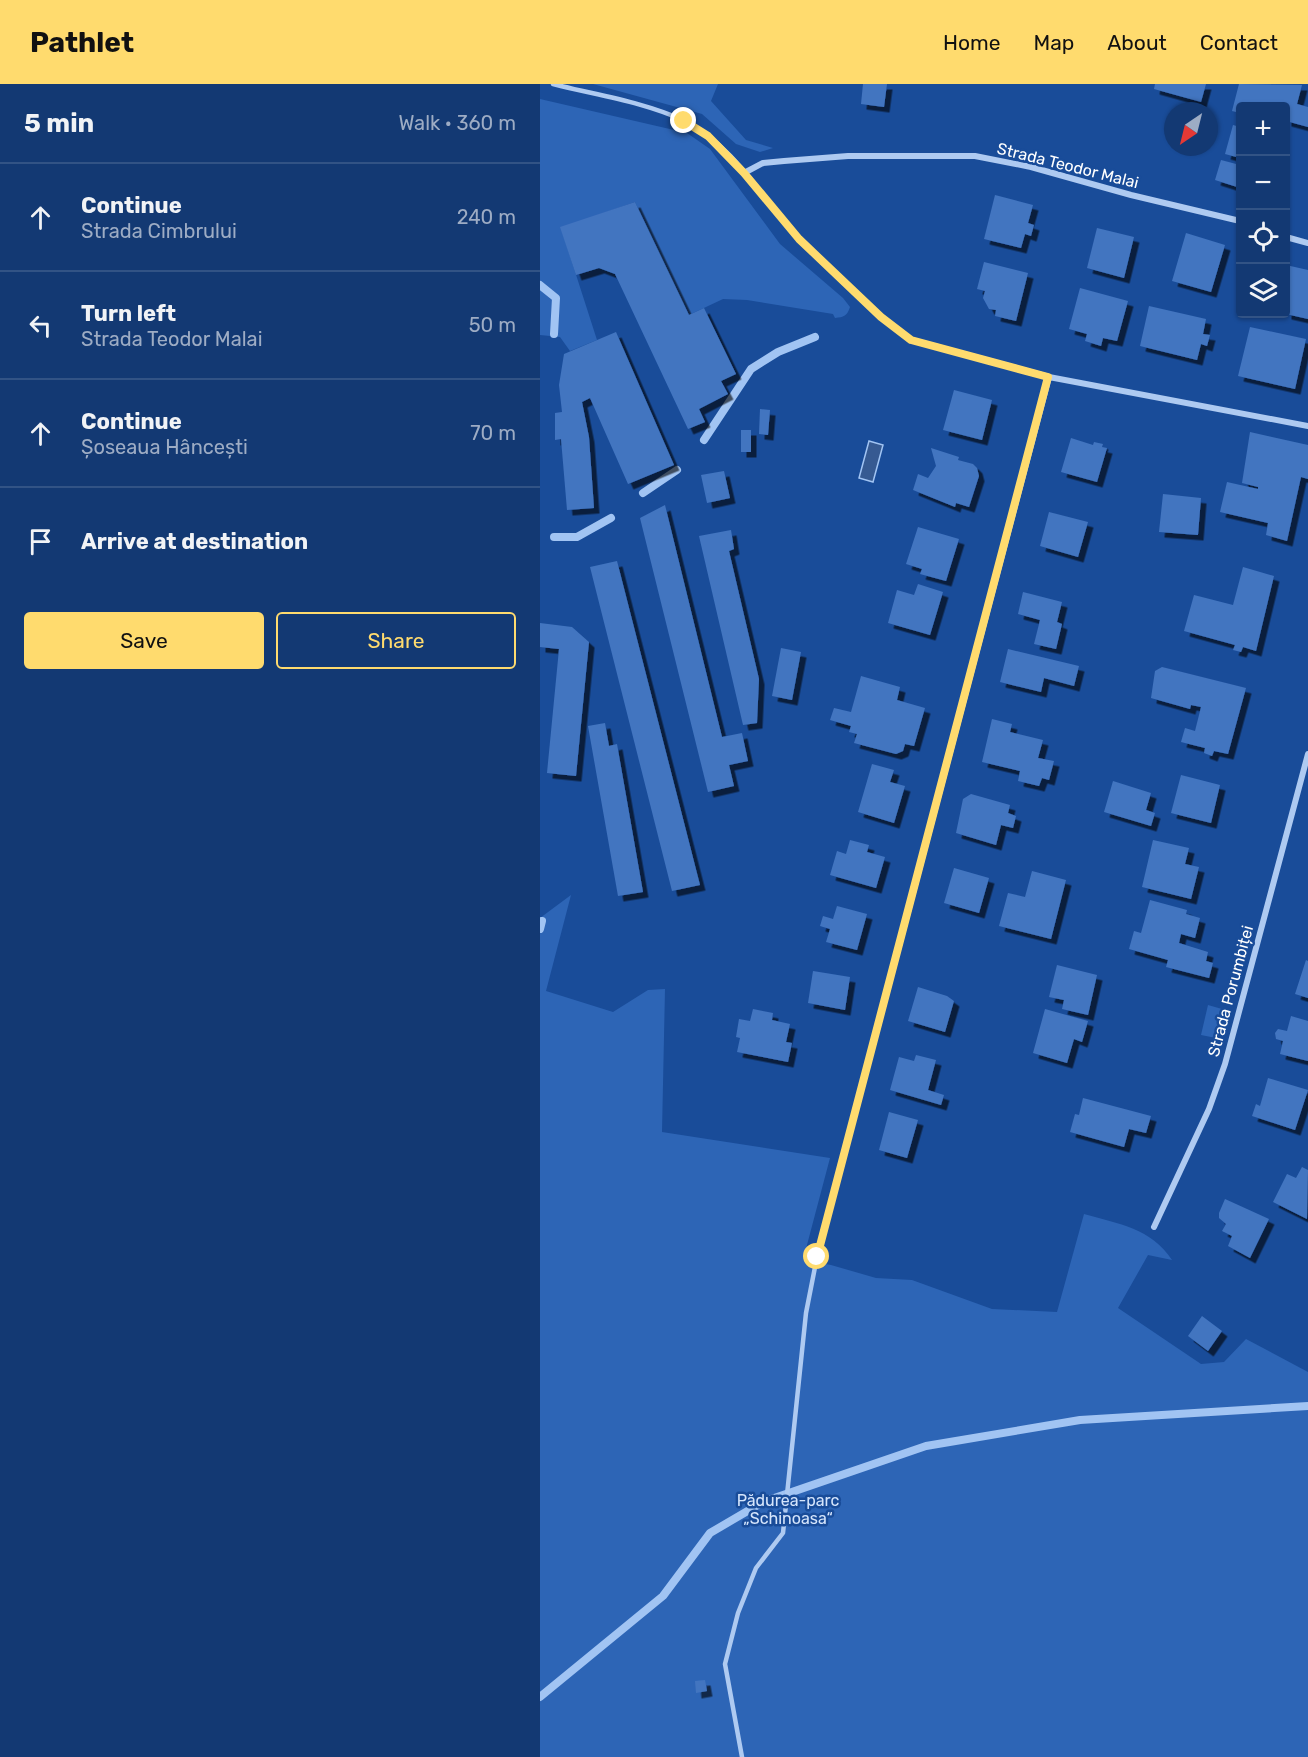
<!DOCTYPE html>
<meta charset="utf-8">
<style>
body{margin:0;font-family:Rubik,sans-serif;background:#1c4078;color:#f1f3f6}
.controls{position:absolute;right:18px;top:18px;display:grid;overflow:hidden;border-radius:6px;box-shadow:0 2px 4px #0004}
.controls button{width:54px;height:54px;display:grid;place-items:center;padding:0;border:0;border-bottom:2px solid #325385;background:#133973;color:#f1f3f6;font:30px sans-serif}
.compass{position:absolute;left:624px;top:18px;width:54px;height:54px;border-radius:50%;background:#133973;box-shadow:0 2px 4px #0004;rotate:215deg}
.stop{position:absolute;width:18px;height:18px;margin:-14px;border:4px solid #ffdb6e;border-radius:50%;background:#fff}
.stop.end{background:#ffdb6e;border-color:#fff;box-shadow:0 2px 6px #0008}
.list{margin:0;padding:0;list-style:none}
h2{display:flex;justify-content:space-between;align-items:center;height:78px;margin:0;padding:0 24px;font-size:26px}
h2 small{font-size:20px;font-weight:400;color:#9dacc4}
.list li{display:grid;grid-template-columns:39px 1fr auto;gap:18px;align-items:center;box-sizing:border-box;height:108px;padding:0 24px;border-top:2px solid #325385}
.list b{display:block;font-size:22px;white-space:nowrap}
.list p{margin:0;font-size:20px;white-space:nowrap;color:#9dacc4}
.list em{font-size:20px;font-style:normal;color:#9dacc4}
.actions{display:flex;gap:12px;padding:18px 24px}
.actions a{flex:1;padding:14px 0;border:2px solid #ffdb6e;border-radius:6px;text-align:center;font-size:21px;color:#ffdb6e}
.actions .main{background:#ffdb6e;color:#111}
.icon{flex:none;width:33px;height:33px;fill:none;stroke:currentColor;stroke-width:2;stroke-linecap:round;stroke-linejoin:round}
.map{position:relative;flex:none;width:768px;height:1673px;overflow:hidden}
header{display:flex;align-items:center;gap:36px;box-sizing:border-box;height:84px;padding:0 30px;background:#ffdb6e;color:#111}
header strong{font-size:28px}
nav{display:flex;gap:33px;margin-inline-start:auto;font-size:21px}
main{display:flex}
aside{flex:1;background:#133973}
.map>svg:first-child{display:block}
.green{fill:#2d65b6}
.water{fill:#365a92;stroke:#a1c4f3;stroke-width:1.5}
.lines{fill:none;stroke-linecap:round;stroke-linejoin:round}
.stream{stroke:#a1c4f3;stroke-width:8}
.building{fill:#4275c0;filter:url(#shadow)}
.service{stroke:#aecaf1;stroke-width:4.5}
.minor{stroke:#aecaf1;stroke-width:6}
.route{stroke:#ffdb6e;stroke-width:8}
.labels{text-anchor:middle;stroke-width:5;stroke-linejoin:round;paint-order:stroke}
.street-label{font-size:16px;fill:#fff;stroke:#194c99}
.park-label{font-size:16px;fill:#d5e5fc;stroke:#194c99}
</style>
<header>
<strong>Pathlet</strong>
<nav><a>Home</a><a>Map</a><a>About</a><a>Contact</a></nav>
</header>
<main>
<aside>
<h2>5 min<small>Walk · 360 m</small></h2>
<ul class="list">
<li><svg class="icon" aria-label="ahead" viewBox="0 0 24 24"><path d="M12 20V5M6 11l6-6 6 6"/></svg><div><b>Continue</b><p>Strada Cimbrului</p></div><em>240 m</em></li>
<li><svg class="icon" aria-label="left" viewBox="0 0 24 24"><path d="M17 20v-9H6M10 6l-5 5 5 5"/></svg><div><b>Turn left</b><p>Strada Teodor Malai</p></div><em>50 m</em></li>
<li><svg class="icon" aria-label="ahead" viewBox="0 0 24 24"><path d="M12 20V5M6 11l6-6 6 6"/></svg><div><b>Continue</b><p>Șoseaua Hâncești</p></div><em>70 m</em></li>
<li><svg class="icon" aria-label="arrive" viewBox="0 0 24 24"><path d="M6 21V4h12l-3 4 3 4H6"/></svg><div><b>Arrive at destination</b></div></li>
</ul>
<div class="actions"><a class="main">Save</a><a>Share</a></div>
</aside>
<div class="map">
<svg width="768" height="1673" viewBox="0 0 768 1673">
<defs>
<filter id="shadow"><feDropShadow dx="5.5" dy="5.5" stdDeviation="0" flood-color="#0009"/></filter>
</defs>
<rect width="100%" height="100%" fill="#194c99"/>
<path class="green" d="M53 0H178L171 17 206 56 233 64 220 68 196 60 162 30Z
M0 15 147 49 170 65 240 160 303 214 310 223C307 232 304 233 295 234L293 230 207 216 183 215 149 231 95 118 21 144 57 256 30 267 20 253 0 251Z
M31 811 6 907 73 928 108 906 125 905 122 1048 290 1074 263 1176 291 1181 336 1194 372 1196 452 1225 517 1228 544 1130C579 1140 611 1144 632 1176L608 1171 578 1224 661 1280 684 1278 706 1255 768 1288V1673H0V834Z
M668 921 689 927 681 955 661 951Z"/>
<path class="water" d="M329 357 343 361 333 398 319 394Z"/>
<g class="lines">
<path class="stream" d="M0 201 16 214 14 250
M164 356 211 285 238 268 275 253
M103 409 137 386
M14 453H37L71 434
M0 845 2 837
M0 1613 123 1512 170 1449 223 1418 386 1362 540 1336 768 1322"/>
</g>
<path class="building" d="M323 0H347L344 23 321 20Z
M615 0H666L661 18 614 5Z
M699 0 762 1 757 20 768 23V43L746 37V22H700V29L692 27Z
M693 41 700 43V74L685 70Z
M681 76 700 81 697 103 675 96Z
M455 111 493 121 488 139 494 141 491 152 485 150 481 164 444 155Z
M95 118 149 231 164 224 196 290 181 297 188 310 159 325 165 338 148 345 75 190 59 184 36 191 20 143Z
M557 144 594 153 584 194 547 184Z
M646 149 685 161 671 208 632 197Z
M444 178 488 189 476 237 455 232 456 226 449 225 443 214 445 207 437 205Z
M746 181 768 186V235L746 230Z
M540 204 588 217 577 257 563 254 561 262 545 257 547 250 529 245Z
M609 222 666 235 663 250 670 251 667 262 661 260 657 276 600 262Z
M710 243 766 255 755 305 698 292Z
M76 248 134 381 88 400 50 314 42 318 49 353 54 424 27 426 21 355 15 356V329L22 328 19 301 24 270Z
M414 306 452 316 442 356 403 346Z
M220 325 230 326 228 351 219 350Z
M201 346H211V368H201Z
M710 348 768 361V395L761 393 747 457 726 451 728 439 680 428 687 398 718 405V403L702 399Z
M531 354 553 361 554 358 563 360 562 363 567 364 557 398 521 388Z
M391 364 419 373 418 376 433 380 437 384 439 392 429 423 416 419 415 423 373 406 378 390 388 394 396 382Z
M184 387 190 414 167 419 161 391Z
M623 410 661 414 658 451 619 448Z
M125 421 182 653 202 649 208 677 189 681 194 702 168 708 100 434Z
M509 428 548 438 538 473 500 462Z
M378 443 419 455 406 497 380 490 382 485 366 480Z
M191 446 194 465 189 467 219 595 217 639 203 641 159 452Z
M77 477 160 801 132 807 50 483Z
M703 483 734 492 716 567 703 563 701 568 693 566 695 561 644 547 654 511 693 521Z
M378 500 403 508 390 551 348 539 357 506 374 511Z
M483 508 522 518 517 538 522 540 516 565 494 560 500 536 478 530Z
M0 539 32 543 49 558 36 692 7 689 19 565 0 563Z
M241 564 261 568 252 616 232 612Z
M468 565 539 582 534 602 504 594 501 608 460 598Z
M622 583 706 604 688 670 674 667 672 672 664 669 665 664 641 658 645 644 655 647 661 623 651 621 650 625 611 614 615 587Z
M321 592 360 603 357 616 385 624 374 662 365 660 363 667 356 670 314 659 317 650 309 648 311 642 290 636 294 624 311 628Z
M452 635 472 640 470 648 503 656 498 674 514 677 509 696 502 694 499 702 478 697 480 687 442 678Z
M65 639 69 662 77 660 103 808 78 812 48 642Z
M332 680 354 686 350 698 365 702 354 739 318 728Z
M641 691 680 701 671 739 631 729Z
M573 697 611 709 606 726 615 729 611 742 564 728Z
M431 710 470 721 468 729 476 732 473 744 461 741 456 761 416 749 423 715Z
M310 756 329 761 327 768 345 773 336 804 290 791 297 767 306 770Z
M613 756 649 764 645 780 659 783 651 815 602 803Z
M414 784 449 794 439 829 404 819Z
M492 787 526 796 511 855 459 842 468 809 485 813Z
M610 816 647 826 646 830 660 834 655 854 641 850 639 859 668 868 666 877 673 879 669 894 626 883 628 876 589 865 594 847 601 849Z
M297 822 327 830 317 866 286 858 290 845 280 842 283 832 293 835Z
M766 876 768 877V914L755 910Z
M517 881 557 891 548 931 522 925 524 916 509 913Z
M273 887 310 893 305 926 268 919Z
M378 903 407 912 414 917 405 948 368 937Z
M213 925 233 929 232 936 250 940 246 958 252 959 248 978 197 968 200 954 196 953 199 935 210 937Z
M505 925 548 937 542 958 534 955 527 979 493 969Z
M751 932 768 937V977L740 970 743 957 736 955 735 949 738 945 747 947Z
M376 971 396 976 388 1006 404 1011 401 1021 350 1006 359 973 374 977Z
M728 994 768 1006 755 1046 712 1032 716 1020 720 1022Z
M543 1014 611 1032 606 1049 589 1045 584 1063 530 1048 535 1030 539 1031Z
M349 1028 378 1036 367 1074 339 1066Z
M762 1083 768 1086 767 1135 733 1118 747 1090 756 1094Z
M685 1115 729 1135 710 1174 688 1162 692 1152 682 1147 686 1140 679 1134V1129Z
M662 1232 682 1247 668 1267 648 1252Z
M165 1596 167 1607 156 1609 155 1597Z"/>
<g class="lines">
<path class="service" d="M13 0C56 11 105 18 145 37 193 61 223 115 258 154 284 182 313 207 341 233
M202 1673 185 1580 198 1529 216 1484 243 1449 266 1229 277 1173"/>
<path class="minor" d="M204 89 223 79 244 77 308 72H435L491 83 591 111 700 137
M746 153 768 159
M341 233 371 256 509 293 768 342
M614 1143 669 1025 685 980 768 670
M277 1173 509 293"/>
</g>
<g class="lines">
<path class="route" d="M144 37 168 52 204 89 259 155 341 233 371 256 508 293 277 1173"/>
</g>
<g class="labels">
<g class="street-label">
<text transform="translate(528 81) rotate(14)" y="6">Strada Teodor Malai</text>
<text transform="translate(690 907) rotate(-75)" y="6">Strada Porumbiței</text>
</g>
<g class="park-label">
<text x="248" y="1422">Pădurea-parc<tspan x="248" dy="18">„Schinoasa“</tspan></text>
</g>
</g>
</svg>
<div class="controls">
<button>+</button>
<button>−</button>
<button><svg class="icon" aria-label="locate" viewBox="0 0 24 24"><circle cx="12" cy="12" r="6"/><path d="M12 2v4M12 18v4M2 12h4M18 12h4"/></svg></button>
<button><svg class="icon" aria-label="layers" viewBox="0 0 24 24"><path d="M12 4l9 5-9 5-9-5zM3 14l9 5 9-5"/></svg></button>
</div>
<svg class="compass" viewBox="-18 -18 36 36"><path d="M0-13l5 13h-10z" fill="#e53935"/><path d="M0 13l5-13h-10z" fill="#9dacc4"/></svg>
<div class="stop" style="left:277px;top:1173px"></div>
<div class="stop end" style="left:144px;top:37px"></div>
</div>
</main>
